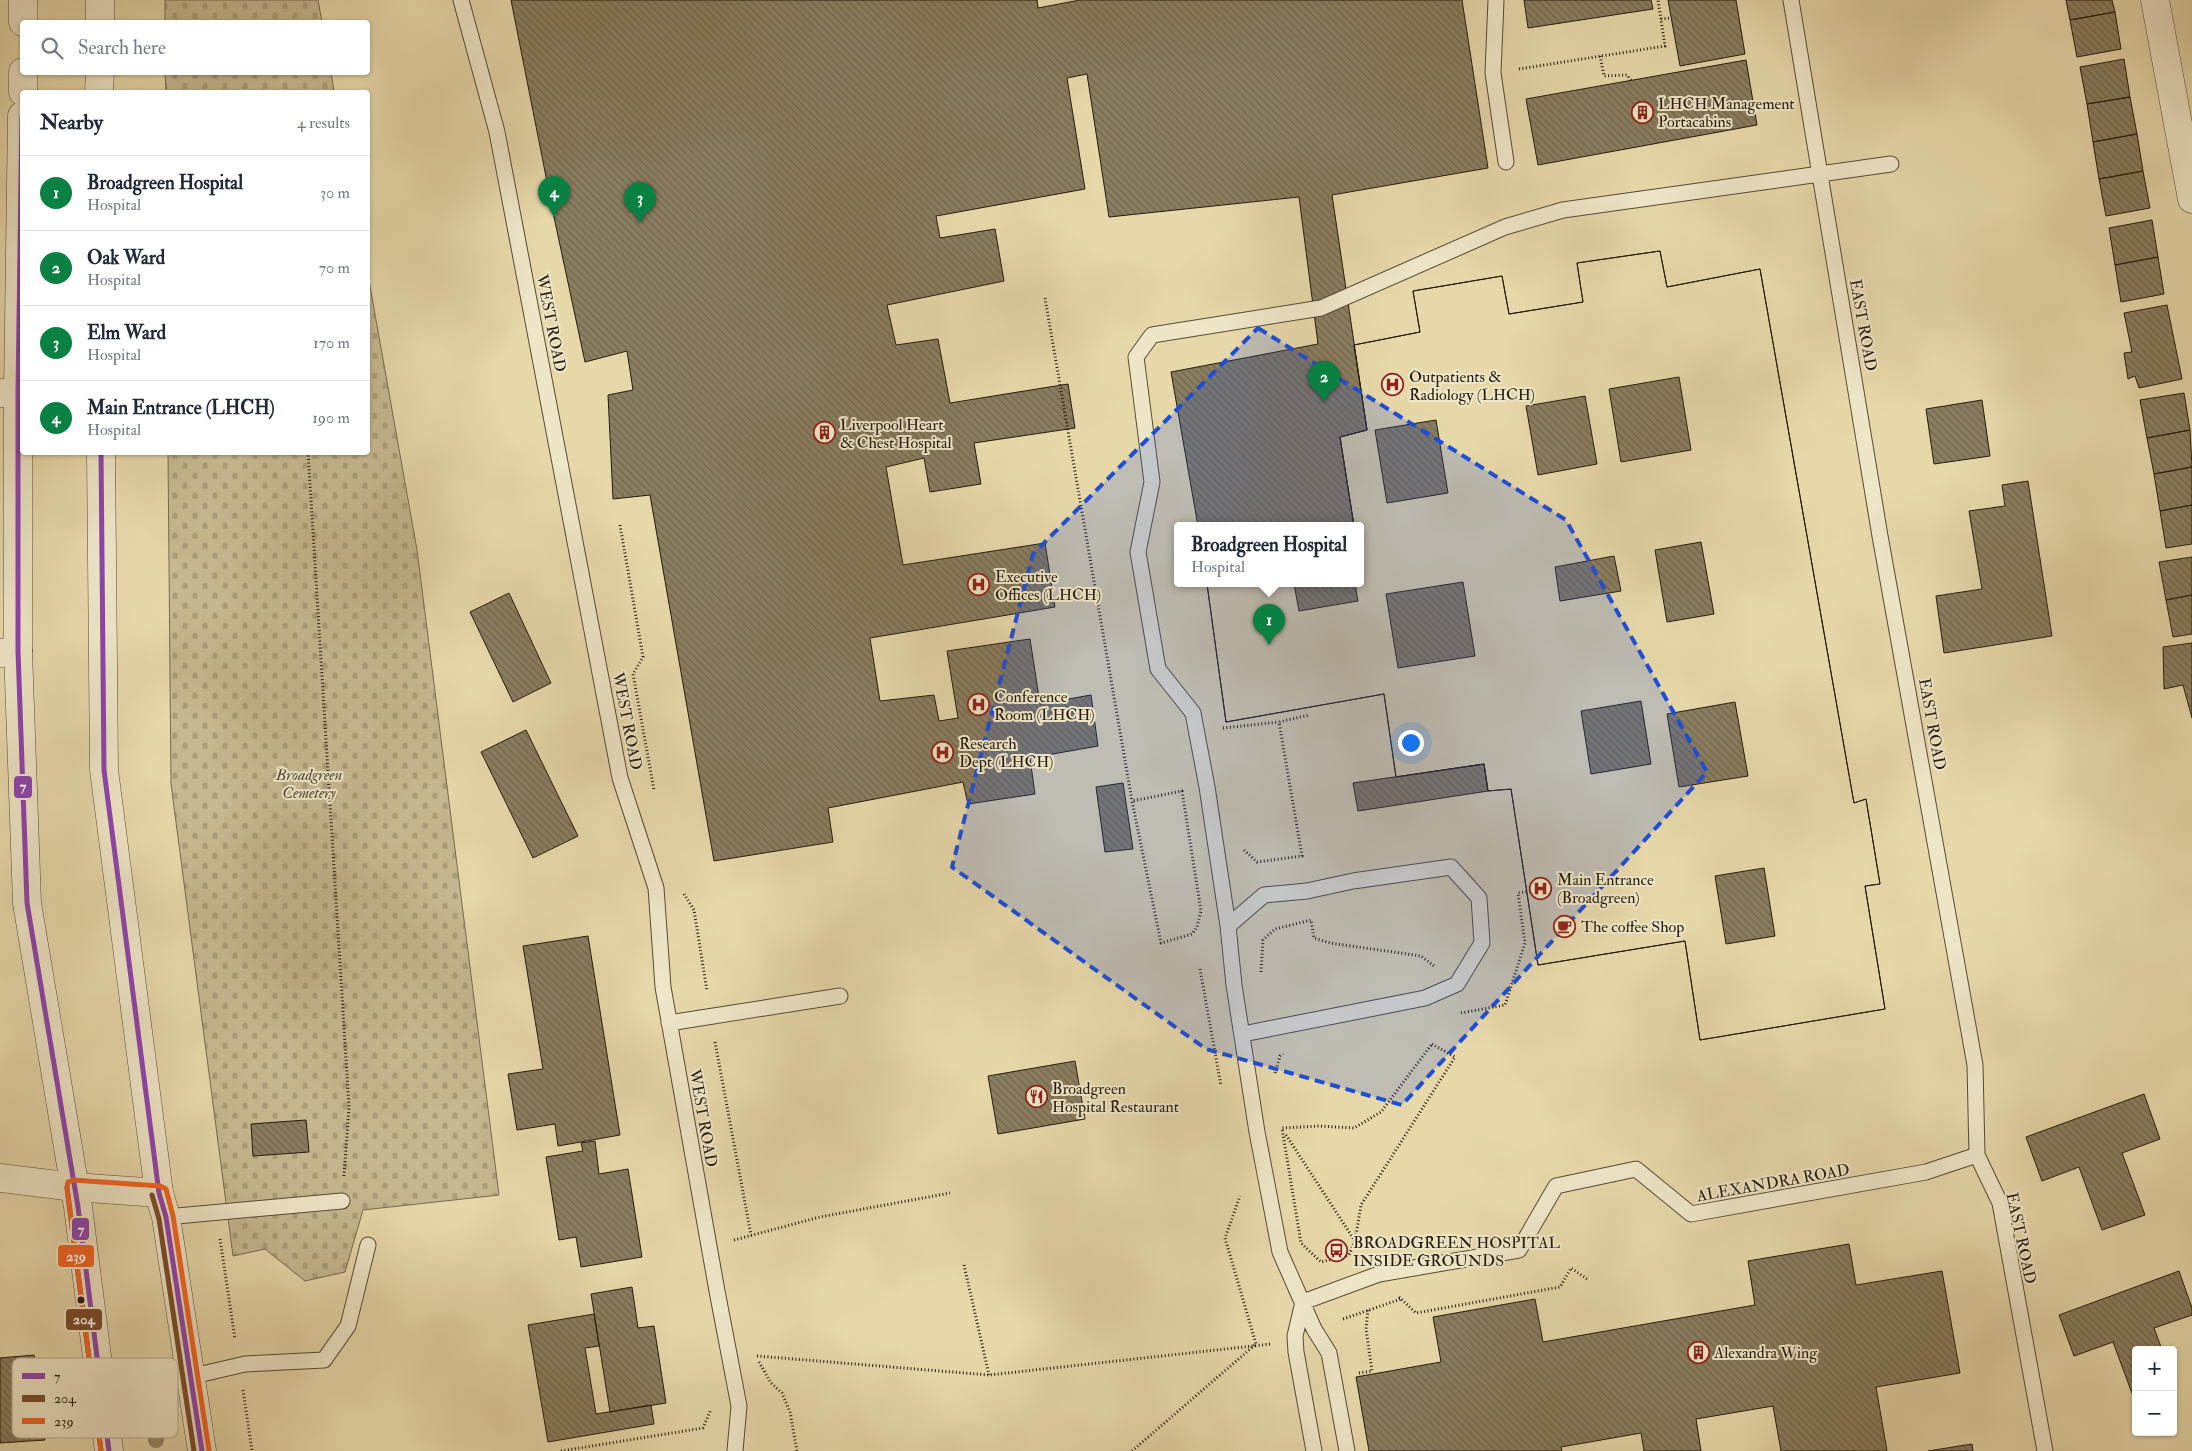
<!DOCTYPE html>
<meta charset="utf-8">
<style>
body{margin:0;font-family:"IM FELL Double Pica",serif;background:#f2f2f3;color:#1f2937}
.controls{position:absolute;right:15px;bottom:15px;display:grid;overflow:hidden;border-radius:5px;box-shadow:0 1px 4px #0004}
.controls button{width:45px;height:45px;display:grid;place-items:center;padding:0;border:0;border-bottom:1px solid #e0e1e3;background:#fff;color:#1f2937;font:25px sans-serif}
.you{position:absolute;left:1410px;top:742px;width:18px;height:18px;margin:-12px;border:4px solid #fff;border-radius:50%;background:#1a73e8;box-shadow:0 0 0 8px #1a73e833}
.badge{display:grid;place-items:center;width:32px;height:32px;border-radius:50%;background:#0b8043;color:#fff;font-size:16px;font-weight:700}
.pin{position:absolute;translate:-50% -41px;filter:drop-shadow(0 1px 2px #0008)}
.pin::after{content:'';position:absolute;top:26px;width:18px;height:15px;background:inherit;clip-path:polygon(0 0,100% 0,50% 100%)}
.popup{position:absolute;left:1174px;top:522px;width:190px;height:65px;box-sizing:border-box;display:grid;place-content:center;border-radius:5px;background:#fff;filter:drop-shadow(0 1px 4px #0005);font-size:16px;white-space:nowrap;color:#747a83}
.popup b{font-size:19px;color:#1f2937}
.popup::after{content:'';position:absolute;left:50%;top:100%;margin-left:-10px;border:10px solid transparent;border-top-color:#fff}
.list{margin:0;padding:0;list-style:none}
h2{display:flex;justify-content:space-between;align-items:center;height:65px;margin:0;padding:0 20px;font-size:21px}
h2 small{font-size:16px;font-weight:400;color:#747a83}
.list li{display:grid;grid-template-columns:32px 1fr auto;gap:15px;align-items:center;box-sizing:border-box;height:75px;padding:0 20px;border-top:1px solid #e0e1e3}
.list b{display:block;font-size:19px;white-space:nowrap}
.list p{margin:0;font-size:16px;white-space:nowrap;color:#747a83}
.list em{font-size:16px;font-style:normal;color:#747a83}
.icon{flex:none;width:28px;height:28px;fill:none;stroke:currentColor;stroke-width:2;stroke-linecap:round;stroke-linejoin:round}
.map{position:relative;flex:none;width:2192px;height:1451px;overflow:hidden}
.search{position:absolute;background:#fff;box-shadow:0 1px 4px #0004;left:20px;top:20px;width:350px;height:55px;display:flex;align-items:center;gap:12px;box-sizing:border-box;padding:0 18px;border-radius:5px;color:#747a83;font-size:19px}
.panel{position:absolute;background:#fff;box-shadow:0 1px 4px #0004;left:20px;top:90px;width:350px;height:365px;border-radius:5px}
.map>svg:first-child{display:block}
.cemetery{fill:url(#cemetery-stones);stroke:#766a50}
.building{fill:url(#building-back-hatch);stroke:#251c0f;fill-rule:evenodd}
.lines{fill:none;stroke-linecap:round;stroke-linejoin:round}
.service-casing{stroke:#564b36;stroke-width:17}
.minor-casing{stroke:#564b36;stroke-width:29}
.tertiary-casing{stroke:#564b36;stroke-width:29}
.path{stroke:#251c0f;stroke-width:3;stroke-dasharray:1 2.5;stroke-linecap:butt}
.service{stroke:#efe6c8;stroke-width:15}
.minor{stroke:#efe6c8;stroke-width:28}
.tertiary{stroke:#efe6c8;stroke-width:28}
.bus-1-casing{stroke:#efe6c8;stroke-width:9}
.bus-2-casing{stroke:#efe6c8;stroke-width:9}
.bus-3-casing{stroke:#efe6c8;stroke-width:9}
.bus-1{stroke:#8e44ad;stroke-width:5}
.bus-2{stroke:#7a4b2a;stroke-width:5}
.bus-3{stroke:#f26522;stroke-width:5}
.tree{fill:#978a6a}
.marked{fill:#1d4ed8;fill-opacity:0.2;stroke:#1d4ed8;stroke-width:4;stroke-dasharray:10 6;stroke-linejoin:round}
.bus-dot{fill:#251c0f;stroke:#efe6c8;stroke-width:2}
.labels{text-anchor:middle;stroke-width:4;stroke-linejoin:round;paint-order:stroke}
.poi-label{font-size:16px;fill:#251c0f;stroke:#efe6c8;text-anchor:start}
.street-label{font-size:16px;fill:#251c0f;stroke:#efe6c8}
.park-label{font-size:16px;font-style:italic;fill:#554b36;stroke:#efe6c8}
.key{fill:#efe6c8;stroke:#b2a990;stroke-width:1}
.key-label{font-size:14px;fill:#251c0f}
.line-badge{stroke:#efe6c8;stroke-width:2}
.badge-label{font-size:14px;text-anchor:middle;font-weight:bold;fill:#fff}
</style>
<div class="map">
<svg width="2192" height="1451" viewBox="0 0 2192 1451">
<defs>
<pattern id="cemetery-stones" width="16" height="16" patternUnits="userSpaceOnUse" patternTransform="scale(1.25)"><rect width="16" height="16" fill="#c6b890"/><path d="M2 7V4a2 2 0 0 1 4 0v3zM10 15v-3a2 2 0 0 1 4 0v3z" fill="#aa9e7b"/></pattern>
<pattern id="building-back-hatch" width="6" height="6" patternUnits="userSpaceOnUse" patternTransform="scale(1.25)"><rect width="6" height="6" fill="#8a7e60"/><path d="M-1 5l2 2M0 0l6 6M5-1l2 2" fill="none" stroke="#71664e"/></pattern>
</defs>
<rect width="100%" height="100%" fill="#e7d8aa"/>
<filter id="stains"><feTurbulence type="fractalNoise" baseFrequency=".004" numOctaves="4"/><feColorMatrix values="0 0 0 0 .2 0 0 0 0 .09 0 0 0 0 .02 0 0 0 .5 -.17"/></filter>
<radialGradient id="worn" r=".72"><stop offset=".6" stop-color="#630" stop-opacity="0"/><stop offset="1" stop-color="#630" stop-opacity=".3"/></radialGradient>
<path class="cemetery" d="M165 0H318L322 22H165Z
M165 73H331L334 92H166Z
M368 275 417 550 499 1195 363 1210 345 1272 305 1281 265 1249 233 1256 171 784 168 453 368 452Z"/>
<path class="building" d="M511 0H1037L1038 8 1080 0H1462L1488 168 1332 195 1367 430 1340 437 1354 526H1198L1171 372 1318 344 1299 197 1109 217 1087 74 1067 78 1085 189 936 216 940 238 995 229 1004 281 887 305 896 345 938 339 950 403 1068 384 1075 428 974 443 981 484 930 492 924 458 886 467 903 565 1045 543 1055 607 870 638 880 701 934 695 939 721 958 718 947 651 1030 639 1040 704 1091 695 1098 746 1030 758 1035 794 968 804 963 782 828 808 833 842 714 861 650 495 613 499 608 395 633 390 627 351 585 362 554 217Z
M1524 0H1651L1653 9 1528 28Z
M1668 0H1736L1745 54 1680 66Z
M2066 0H2112L2115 12 2070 20Z
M2115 12 2121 49 2077 57 2070 20Z
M2124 59 2130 97 2087 104 2080 67Z
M1746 60 1757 125 1538 165 1526 99Z
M2130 97 2137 134 2093 142 2087 104Z
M2137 134 2143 171 2099 179 2093 142Z
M2143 171 2150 208 2106 216 2099 179Z
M2152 220 2158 257 2115 265 2109 228Z
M1660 251 1667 287 1760 269 1854 803 1866 799 1880 884 1865 886 1885 1009 1700 1040 1685 941 1538 965 1511 789 1488 791 1484 764 1396 777 1384 694 1226 722 1207 584H1294L1299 611 1358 601 1355 584H1360V526H1354L1340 437 1367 430 1354 345 1420 332 1413 291 1502 276 1509 314 1583 302 1577 263ZM1679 377 1691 450 1621 462 1609 389ZM1585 396 1597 464 1538 475 1526 406ZM1436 420 1448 493 1387 503 1375 430ZM1701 542 1714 614 1667 622 1655 550ZM1614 556 1621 591 1560 601 1555 567ZM1463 582 1475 656 1398 668 1386 594ZM1641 701 1651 764 1591 774 1581 711ZM1735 702 1748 776 1679 787 1667 714ZM1764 868 1775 936 1726 944 1715 876Z
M1660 251 1667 287 1760 269 1854 803 1866 799 1880 884 1865 886 1885 1009 1700 1040 1685 941 1538 965 1511 789 1488 791 1484 764 1396 777 1384 694 1226 722 1207 584H1360V526H1354L1340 437 1367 430 1354 345 1420 332 1413 291 1502 276 1509 314 1583 302 1577 263Z
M2158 257 2164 294 2121 302 2115 265Z
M2167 305 2182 379 2139 388 2135 376 2128 379 2124 353 2132 352 2124 313Z
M2184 393 2190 430 2147 438 2140 400Z
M1982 400 1990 456 1934 464 1926 409Z
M2190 430 2192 467 2154 474 2147 438Z
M2192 467V505L2160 511 2154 474Z
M2028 481 2052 636 1944 653 1936 596 1982 589 1969 511 2005 506 2002 485Z
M2192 505V544L2166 548 2160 511Z
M2192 557V595L2166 600 2159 562Z
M509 593 551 683 513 702 470 612Z
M2192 595V634L2173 637 2166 600Z
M2192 643V718L2183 685 2164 689 2163 647Z
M526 730 578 836 533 858 481 752Z
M1484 764 1488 791 1358 811 1353 783Z
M1123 783 1133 849 1105 852 1096 787Z
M588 936 620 1135 558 1146 555 1124 517 1130 508 1074 543 1069 523 946Z
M1075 1061 1085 1119 998 1134 988 1076Z
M2144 1094 2160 1139 2122 1153 2145 1215 2102 1230 2079 1167 2042 1181 2026 1137Z
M306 1120 309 1152 253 1156 251 1124Z
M595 1141 599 1174 628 1169 642 1257 581 1267 576 1237 559 1240 546 1157 583 1151 581 1143Z
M1849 1244 1856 1285 1942 1271 1960 1373 1876 1387 1887 1451H1781L1773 1406 1696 1419 1701 1451H1644L1641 1433 1561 1447 1562 1451H1369L1356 1377 1441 1362 1433 1317 1535 1299 1543 1342 1755 1305 1748 1261Z
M2179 1271 2192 1308V1315L2154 1328 2162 1350H2136V1404L2113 1342 2074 1356 2059 1315Z
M632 1287 638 1328 654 1326 666 1403 610 1412 591 1294Z
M594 1314 599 1346 585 1348 596 1414 651 1405 654 1424 548 1442 528 1325Z
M34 1355 45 1440 0 1443V1358Z
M1972 1444 1973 1451H1928Z"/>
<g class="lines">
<defs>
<path id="service" d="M461 0 497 132 620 778 656 888 663 987 717 1291 739 1406 735 1451
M1496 0 1493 73 1506 162
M1791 0 1880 536 1975 1065 1977 1155 2000 1203 2045 1451
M1228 926 1264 895 1307 891 1353 881 1451 867 1479 898 1482 943 1457 984 1425 998 1243 1034
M669 1023 840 996
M166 1217 342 1201
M1303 1302 1379 1274 1519 1250 1556 1186 1636 1169 1691 1214 1926 1172 1977 1155
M1303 1302 1295 1336 1296 1352 1314 1451
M189 1377 245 1364 324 1360 348 1326 368 1245
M1347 1451 1329 1353 1314 1329 1280 1252 1257 1132 1234 985 1228 926 1207 787 1193 713 1158 669 1138 552 1152 482 1136 357 1152 335 1321 308 1505 227 1563 210 1891 164"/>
<path id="minor" d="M2155 0 2192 199
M0 393H18
M0 653 18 651
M0 1178 74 1187 159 1193"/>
<path id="tertiary" d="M23 0V22
M100 22V0
M23 92V72
M99 92 100 72
M22 116 18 393V651L27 903 78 1207 109 1451
M101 452 104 770 159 1193 166 1217 202 1451"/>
</defs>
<use href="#service" class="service-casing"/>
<use href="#minor" class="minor-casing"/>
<use href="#tertiary" class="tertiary-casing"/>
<path class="path" d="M1661 19 1671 18
M1600 56 1604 76 1627 75 1631 80
M1519 69 1665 46 1658 0
M1045 298 1132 801
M308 452 349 1107 344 1176
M620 525 643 657 633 674 654 790
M1223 728 1279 722
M1182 791 1201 911 1197 927 1192 934 1161 943 1132 801Z
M1244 850 1257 862 1302 856 1279 722 1309 715
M684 894 694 910 707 991
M1200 969 1221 1086
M1261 972 1263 940 1275 929 1311 920 1314 938 1330 943 1421 956 1434 966
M1461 1013 1505 1005 1525 943 1518 893 1542 889
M715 1042 751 1235
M1432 1044 1455 1057 1361 1205 1355 1241 1349 1255 1321 1262 1301 1243 1282 1128 1319 1126 1354 1128 1381 1112Z
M1275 1073 1280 1056 1283 1054
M1286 1135 1355 1241
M220 1239 235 1339
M734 1240 820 1217 950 1193
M964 1265 989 1375
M1399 1297 1416 1313 1560 1287 1571 1268 1587 1279
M1343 1319 1401 1299
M757 1356 989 1375 1271 1344
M759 1362 771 1383 782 1393 790 1412 797 1451
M1359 1373 1372 1371 1366 1329 1368 1310
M243 1390 252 1451
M561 1451 703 1428 711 1409
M1132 1451 1256 1344 1225 1238 1240 1196"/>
<use href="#service" class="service"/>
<use href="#minor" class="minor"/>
<use href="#tertiary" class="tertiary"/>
<defs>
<path id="bus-1" d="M22 116 18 393V651L27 903 78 1207 109 1451
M101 452 104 770 159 1193 166 1217 202 1451"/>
<path id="bus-2" d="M67 1188 101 1451
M152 1195 159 1219 194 1451"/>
<path id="bus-3" d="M101 1451 67 1188 68 1182 73 1180 160 1186 166 1189 173 1216 209 1450"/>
</defs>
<use href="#bus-1" class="bus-1-casing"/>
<use href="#bus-2" class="bus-2-casing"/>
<use href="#bus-3" class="bus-3-casing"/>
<use href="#bus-1" class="bus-1"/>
<use href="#bus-2" class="bus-2"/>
<use href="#bus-3" class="bus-3"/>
</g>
<g class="tree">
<circle cx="148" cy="1381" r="8"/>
<circle cx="156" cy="1440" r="8"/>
</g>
<path class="marked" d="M1258 328 1566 520 1707 772 1402 1105 1206 1049 952 867 1033 554Z"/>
<defs>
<symbol id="building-ring" viewBox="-11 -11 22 22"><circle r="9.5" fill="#efe6c8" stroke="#8f2418" stroke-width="1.5"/><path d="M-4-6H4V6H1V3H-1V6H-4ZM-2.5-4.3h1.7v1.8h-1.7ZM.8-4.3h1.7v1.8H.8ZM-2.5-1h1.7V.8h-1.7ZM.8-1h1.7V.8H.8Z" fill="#8f2418"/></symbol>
<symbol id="hospital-ring" viewBox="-11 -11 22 22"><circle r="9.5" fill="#efe6c8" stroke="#8f2418" stroke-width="1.5"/><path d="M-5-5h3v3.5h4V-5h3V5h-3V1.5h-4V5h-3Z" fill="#8f2418"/></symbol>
<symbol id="cafe-ring" viewBox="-11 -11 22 22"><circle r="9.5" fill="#efe6c8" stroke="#8f2418" stroke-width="1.5"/><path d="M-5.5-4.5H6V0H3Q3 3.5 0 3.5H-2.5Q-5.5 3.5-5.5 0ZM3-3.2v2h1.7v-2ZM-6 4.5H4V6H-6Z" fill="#8f2418"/></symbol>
<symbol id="restaurant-ring" viewBox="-11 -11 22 22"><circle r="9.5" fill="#efe6c8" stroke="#8f2418" stroke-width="1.5"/><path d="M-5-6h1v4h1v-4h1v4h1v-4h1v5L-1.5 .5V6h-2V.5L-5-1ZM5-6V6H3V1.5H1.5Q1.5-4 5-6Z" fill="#8f2418"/></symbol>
<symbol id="bus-ring" viewBox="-11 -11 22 22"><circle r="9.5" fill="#efe6c8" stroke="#8f2418" stroke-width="1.5"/><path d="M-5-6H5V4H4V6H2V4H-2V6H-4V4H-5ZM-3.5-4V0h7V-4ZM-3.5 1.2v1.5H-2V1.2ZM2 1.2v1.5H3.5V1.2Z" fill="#8f2418"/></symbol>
</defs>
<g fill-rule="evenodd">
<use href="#building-ring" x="1630" y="100" width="25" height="25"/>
<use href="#hospital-ring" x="1380" y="372" width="25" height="25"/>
<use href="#building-ring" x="812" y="420" width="25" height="25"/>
<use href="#hospital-ring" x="966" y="572" width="25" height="25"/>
<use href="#hospital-ring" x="966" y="692" width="25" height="25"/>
<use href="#hospital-ring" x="930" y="740" width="25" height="25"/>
<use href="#hospital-ring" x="1528" y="876" width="25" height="25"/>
<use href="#cafe-ring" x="1552" y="914" width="25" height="25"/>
<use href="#restaurant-ring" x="1024" y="1084" width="25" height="25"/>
<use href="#bus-ring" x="1324" y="1238" width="25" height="25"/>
<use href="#building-ring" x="1686" y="1340" width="25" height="25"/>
</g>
<circle class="bus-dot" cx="81" cy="1300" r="4.5"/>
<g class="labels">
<g class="poi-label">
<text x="1658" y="109">LHCH Management<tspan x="1658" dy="18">Portacabins</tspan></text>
<text x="1409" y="382">Outpatients &amp;<tspan x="1409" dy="18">Radiology (LHCH)</tspan></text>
<text x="840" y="430">Liverpool Heart<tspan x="840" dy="18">&amp; Chest Hospital</tspan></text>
<text x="995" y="582">Executive<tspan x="995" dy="18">Offices (LHCH)</tspan></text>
<text x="994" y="702">Conference<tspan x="994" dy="18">Room (LHCH)</tspan></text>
<text x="959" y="749">Research<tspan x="959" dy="18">Dept (LHCH)</tspan></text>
<text x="1557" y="885">Main Entrance<tspan x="1557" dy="18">(Broadgreen)</tspan></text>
<text x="1581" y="932">The coffee Shop</text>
<text x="1052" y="1094">Broadgreen<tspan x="1052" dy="18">Hospital Restaurant</tspan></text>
<text x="1353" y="1248">BROADGREEN HOSPITAL<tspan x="1353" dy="18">INSIDE GROUNDS</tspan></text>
<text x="1714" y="1358">Alexandra Wing</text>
</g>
<g class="street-label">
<text transform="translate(552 323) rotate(79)" y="6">WEST ROAD</text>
<text transform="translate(1864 325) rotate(80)" y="6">EAST ROAD</text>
<text transform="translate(628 721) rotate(79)" y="6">WEST ROAD</text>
<text transform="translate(1933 724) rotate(80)" y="6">EAST ROAD</text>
<text transform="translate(704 1118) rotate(80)" y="6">WEST ROAD</text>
<text transform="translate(1773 1182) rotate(-10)" y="6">ALEXANDRA ROAD</text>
<text transform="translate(2022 1238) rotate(78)" y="6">EAST ROAD</text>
</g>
<g class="park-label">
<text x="309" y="780">Broadgreen<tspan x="309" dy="18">Cemetery</tspan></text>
</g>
</g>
<rect x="12" y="1358" width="166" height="80" rx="8" class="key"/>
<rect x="22" y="1373" width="23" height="6" fill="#8e44ad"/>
<rect x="22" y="1395" width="23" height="7" fill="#7a4b2a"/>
<rect x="22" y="1418" width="23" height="6" fill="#f26522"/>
<g class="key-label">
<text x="54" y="1381">7</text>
<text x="54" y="1403">204</text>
<text x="54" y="1426">239</text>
</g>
<g class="line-badge">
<rect x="13" y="775" width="20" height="24" rx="5" fill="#8e44ad"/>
<rect x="71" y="1217" width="19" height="24" rx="5" fill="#8e44ad"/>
<rect x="57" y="1244" width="38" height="24" rx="5" fill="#f26522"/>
<rect x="65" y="1308" width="38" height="23" rx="5" fill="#7a4b2a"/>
</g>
<g class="badge-label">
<text x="23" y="791">7</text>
<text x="81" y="1234">7</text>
<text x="76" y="1261">239</text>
<text x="84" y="1324">204</text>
</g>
<rect width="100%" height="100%" filter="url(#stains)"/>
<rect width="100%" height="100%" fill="url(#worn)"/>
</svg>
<div class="controls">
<button>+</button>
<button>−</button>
</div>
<div class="you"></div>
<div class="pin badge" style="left:1269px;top:645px">1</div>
<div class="popup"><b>Broadgreen Hospital</b>Hospital</div>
<div class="pin badge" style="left:1324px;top:402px">2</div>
<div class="pin badge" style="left:640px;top:223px">3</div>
<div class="pin badge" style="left:554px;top:217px">4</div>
<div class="search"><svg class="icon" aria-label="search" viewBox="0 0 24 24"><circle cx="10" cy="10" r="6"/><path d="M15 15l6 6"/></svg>Search here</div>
<section class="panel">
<h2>Nearby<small>4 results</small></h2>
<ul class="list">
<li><span class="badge">1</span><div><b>Broadgreen Hospital</b><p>Hospital</p></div><em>30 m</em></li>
<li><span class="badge">2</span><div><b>Oak Ward</b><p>Hospital</p></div><em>70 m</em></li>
<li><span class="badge">3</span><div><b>Elm Ward</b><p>Hospital</p></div><em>170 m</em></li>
<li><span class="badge">4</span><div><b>Main Entrance (LHCH)</b><p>Hospital</p></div><em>190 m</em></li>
</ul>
</section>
</div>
